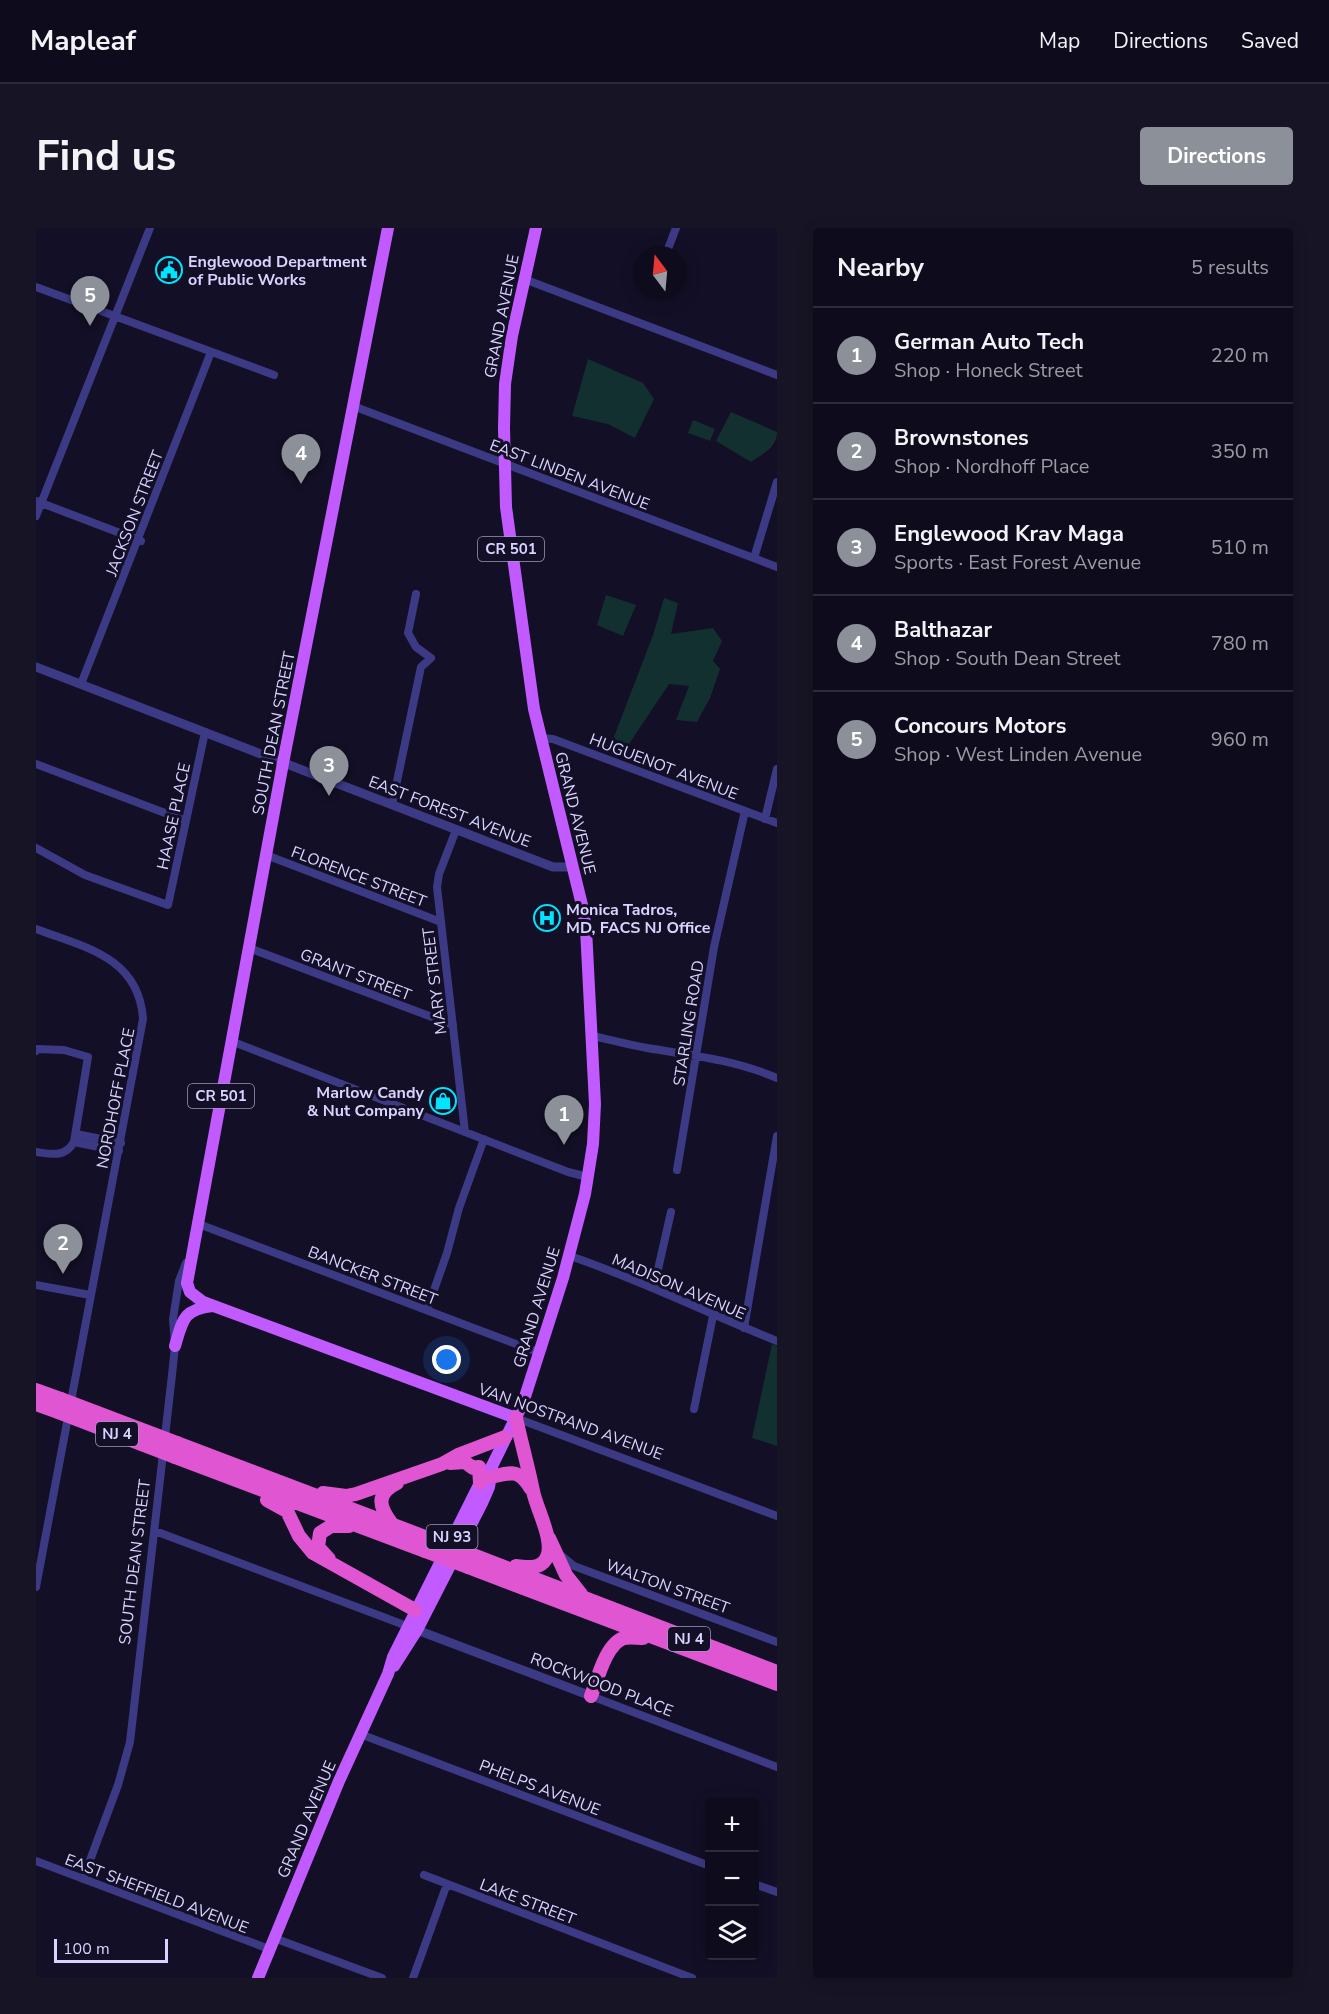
<!DOCTYPE html>
<meta charset="utf-8">
<style>
body{margin:0;font-family:"Nunito Sans",sans-serif;background:#171425;color:#f1f3f6}
.controls{position:absolute;right:18px;bottom:18px;display:grid;overflow:hidden;border-radius:6px;box-shadow:0 3px 15px #0003}
.controls button{width:54px;height:54px;display:grid;place-items:center;padding:0;border:0;border-bottom:2px solid #2e2b3b;background:#0e0b1c;color:#f1f3f6;font:30px sans-serif}
.compass{position:absolute;left:597px;top:18px;width:54px;height:54px;border-radius:50%;background:#0e0b1c;box-shadow:0 3px 15px #0003;rotate:344deg}
.scale{position:absolute;left:18px;bottom:15px;width:114px;box-sizing:border-box;padding-left:6px;border:3px solid #d9d4ff;border-top:0;font-size:16px;line-height:21px;white-space:nowrap;color:#d9d4ff;-webkit-text-stroke:4px #130f26;paint-order:stroke}
.you{position:absolute;left:411px;top:1132px;width:21px;height:21px;margin:-15px;border:4px solid #fff;border-radius:50%;background:#1a73e8;box-shadow:0 0 0 9px #1a73e833}
.badge{display:grid;place-items:center;width:39px;height:39px;border-radius:50%;background:#8c9099;color:#fff;font-size:20px;font-weight:700}
.pin{position:absolute;translate:-50% -50px;filter:drop-shadow(0 2px 3px #0008)}
.pin::after{content:'';position:absolute;top:32px;width:21px;height:18px;background:inherit;clip-path:polygon(0 0,100% 0,50% 100%)}
.list{margin:0;padding:0;list-style:none}
h2{display:flex;justify-content:space-between;align-items:center;height:78px;margin:0;padding:0 24px;font-size:26px}
h2 small{font-size:20px;font-weight:400;color:#9b9ba3}
.list li{display:grid;grid-template-columns:39px 1fr auto;gap:18px;align-items:center;box-sizing:border-box;height:96px;padding:0 24px;border-top:2px solid #2e2b3b}
.list b{display:block;font-size:22px;white-space:nowrap}
.list p{margin:0;font-size:20px;white-space:nowrap;color:#9b9ba3}
.list em{font-size:20px;font-style:normal;color:#9b9ba3}
.icon{flex:none;width:33px;height:33px;fill:none;stroke:currentColor;stroke-width:2;stroke-linecap:round;stroke-linejoin:round}
.map{position:relative;flex:none;width:741px;height:1750px;overflow:hidden;border-radius:6px}
header{display:flex;align-items:center;gap:36px;box-sizing:border-box;height:84px;padding:0 30px;background:#0e0b1c;border-bottom:2px solid #2e2b3b}
header strong{font-size:28px}
nav{display:flex;gap:33px;margin-inline-start:auto;font-size:21px}
.intro{display:flex;align-items:center;justify-content:space-between;box-sizing:border-box;height:144px;padding:0 36px}
h1{margin:0;font-size:42px}
.button{padding:15px 27px;border-radius:6px;background:#8c9099;color:#fff;font-size:21px;font-weight:700}
main{display:flex;gap:36px;padding:0 36px}
aside{flex:1;background:#0e0b1c;border-radius:6px;box-shadow:0 3px 15px #0003}
.map>svg:first-child{display:block}
.green{fill:#12302f}
.lines{fill:none;stroke-linecap:round;stroke-linejoin:round}
.minor{stroke:#3d3a85;stroke-width:8}
.tertiary{stroke:#3d3a85;stroke-width:9}
.primary{stroke:#c25bff;stroke-width:12}
.trunk{stroke:#e055d1;stroke-width:14}
.trunk-bridge{stroke:#e055d1;stroke-width:14}
.labels{text-anchor:middle;stroke-width:6;stroke-linejoin:round;paint-order:stroke}
.shield{fill:#130f26;stroke:#9e99be;stroke-width:1.5}
.shield-label{font-size:15px;font-weight:bold;fill:#d9d4ff}
.poi-label{font-size:16px;font-weight:bold;fill:#d9d4ff;stroke:#130f26;text-anchor:start}
.street-label{font-size:16px;fill:#d9d4ff;stroke:#130f26}
</style>
<header>
<strong>Mapleaf</strong>
<nav><a>Map</a><a>Directions</a><a>Saved</a></nav>
</header>
<div class="intro"><h1>Find us</h1><a class="button">Directions</a></div>
<main>
<div class="map">
<svg width="741" height="1750" viewBox="0 0 741 1750">
<rect width="100%" height="100%" fill="#130f26"/>
<path class="green" d="M552 131 607 155 618 171 599 210 572 196 536 188Z
M695 184 741 204C741 220 727 225 715 234L680 213Z
M657 192 679 201 674 213 652 205Z
M570 367 600 377 587 408 561 397Z
M628 370 642 375 635 406 677 400 686 413 677 433 684 441 674 470 661 494 640 492 653 458 633 456 589 522 576 514 617 407Z
M736 1116 741 1118V1218L716 1210Z"/>
<g class="lines">
<path class="minor" d="M630 26 640 0
M488 51 741 147
M0 59 238 147
M317 178 741 339
M0 273 105 313
M0 288 114 0
M718 330 741 254
M45 456 175 124
M504 510 517 511 741 595
M0 536 150 593
M356 577 385 439 395 430 380 419 372 405 380 366
M729 591 741 541
M420 602 403 646 401 659 429 904
M0 620 49 647 132 677 169 504
M230 627 405 694
M0 701C48 719 103 729 107 791L0 1359
M213 720 417 797
M557 808C575 812 593 817 611 820 655 827 699 832 741 850
M195 813 532 944 552 949
M0 823 1 821 28 822 52 829 38 914C29 930 15 926 0 924
M40 906 85 915
M38 914 83 923
M641 942 678 719 709 583
M160 995 504 1125
M534 1028C605 1052 671 1085 741 1113
M0 1057 54 1067
M618 1059 635 984
M391 1082 411 1025 423 980 448 911
M708 1100 741 908
M658 1181 677 1088
M480 1190 741 1288
M119 1303 371 1398
M526 1328 538 1338 741 1414
M555 1468 741 1539
M324 1506 674 1638
M0 1633 233 1721
M388 1647 656 1750
M47 1651 82 1557 94 1514 136 1147 139 1118 137 1091 143 1053 150 1035
M718 1656 741 1664
M238 1710 346 1750
M377 1750 411 1656"/>
<path class="tertiary" d="M0 439 517 639H537
M381 1402 555 1468"/>
<path class="primary" d="M352 0 247 535 151 1055 154 1064 167 1074 480 1190
M139 1118C147 1091 147 1082 176 1078
M358 1438 381 1402 446 1275 453 1259 456 1240
M222 1750 303 1553 352 1446 357 1429 444 1255 456 1238 487 1175 527 1050 549 966 557 916 559 876 550 701 546 677 498 481 470 279 468 200 469 156 476 108 500 0"/>
<path class="trunk" d="M0 1162 25 1171
M0 1176 22 1184
M480 1190C485 1214 492 1238 497 1263 500 1280 520 1315 510 1331 503 1342 491 1339 480 1338
M141 1215 397 1312
M139 1229 389 1323
M414 1235 429 1234 437 1240 443 1239 444 1255
M455 1249C476 1244 483 1241 495 1261
M287 1265 310 1268 320 1266 406 1236 422 1227 469 1209
M231 1272 251 1283 263 1308 277 1325 379 1382
M356 1296C343 1279 339 1266 361 1255
M513 1310 530 1347 545 1366
M432 1325 741 1444
M293 1331 282 1319 284 1305 295 1298H313
M432 1339 741 1456
M555 1468C561 1453 570 1415 588 1410 594 1409 601 1410 607 1410"/>
<path class="trunk-bridge" d="M25 1171 141 1215
M22 1184 139 1229
M397 1312 432 1325
M389 1323 432 1339"/>
</g>
<defs>
<symbol id="civic-ring" viewBox="-11 -11 22 22"><circle r="9.5" fill="#130f26" stroke="#00e5ff" stroke-width="1.5"/><path d="M-.6-6.5H3V-4.5H.6V-3L4-1V1h2V6H-6V1h2V-1L-.6-3ZM-1.2 2.5V6h2.4V2.5Z" fill="#00e5ff"/></symbol>
<symbol id="hospital-ring" viewBox="-11 -11 22 22"><circle r="9.5" fill="#130f26" stroke="#00e5ff" stroke-width="1.5"/><path d="M-5-5h3v3.5h4V-5h3V5h-3V1.5h-4V5h-3Z" fill="#00e5ff"/></symbol>
<symbol id="shop-ring" viewBox="-11 -11 22 22"><circle r="9.5" fill="#130f26" stroke="#00e5ff" stroke-width="1.5"/><path d="M-5-2.5h2.3a2.7 3.5 0 0 1 5.4 0H5L5.5 6h-11ZM-1.5-2.5h3a1.5 2.3 0 0 0-3 0Z" fill="#00e5ff"/></symbol>
</defs>
<g fill-rule="evenodd">
<use href="#civic-ring" x="118" y="27" width="30" height="30"/>
<use href="#hospital-ring" x="496" y="675" width="30" height="30"/>
<use href="#shop-ring" x="392" y="858" width="30" height="30"/>
</g>
<g class="labels">
<g class="shield">
<rect x="442" y="309" width="66" height="24" rx="4.5"/>
<rect x="152" y="856" width="66" height="24" rx="4.5"/>
<rect x="60" y="1194" width="42" height="24" rx="4.5"/>
<rect x="390.5" y="1297" width="51" height="24" rx="4.5"/>
<rect x="632" y="1399" width="42" height="24" rx="4.5"/>
</g>
<g class="shield-label">
<text x="475" y="326">CR 501</text>
<text x="185" y="873">CR 501</text>
<text x="81" y="1211">NJ 4</text>
<text x="416" y="1314">NJ 93</text>
<text x="653" y="1416">NJ 4</text>
</g>
<g class="poi-label">
<text x="152" y="39">Englewood Department<tspan x="152" dy="18">of Public Works</tspan></text>
<text x="530" y="687">Monica Tadros,<tspan x="530" dy="18">MD, FACS NJ Office</tspan></text>
<text x="388" y="870" text-anchor="end">Marlow Candy<tspan x="388" dy="18">&amp; Nut Company</tspan></text>
</g>
<g class="street-label">
<text transform="translate(465 88) rotate(-79)" y="6">GRAND AVENUE</text>
<text transform="translate(534 246) rotate(21)" y="6">EAST LINDEN AVENUE</text>
<text transform="translate(98 285) rotate(-69)" y="6">JACKSON STREET</text>
<text transform="translate(237 505) rotate(-79)" y="6">SOUTH DEAN STREET</text>
<text transform="translate(628 538) rotate(21)" y="6">HUGUENOT AVENUE</text>
<text transform="translate(414 583) rotate(21)" y="6">EAST FOREST AVENUE</text>
<text transform="translate(540 585) rotate(76)" y="6">GRAND AVENUE</text>
<text transform="translate(137 588) rotate(-78)" y="6">HAASE PLACE</text>
<text transform="translate(323 648) rotate(21)" y="6">FLORENCE STREET</text>
<text transform="translate(320 746) rotate(21)" y="6">GRANT STREET</text>
<text transform="translate(398 753) rotate(-97)" y="6">MARY STREET</text>
<text transform="translate(652 795) rotate(-81)" y="6">STARLING ROAD</text>
<text transform="translate(79 870) rotate(-79)" y="6">NORDHOFF PLACE</text>
<text transform="translate(337 1047) rotate(21)" y="6">BANCKER STREET</text>
<text transform="translate(643 1058) rotate(23)" y="6">MADISON AVENUE</text>
<text transform="translate(500 1079) rotate(-73)" y="6">GRAND AVENUE</text>
<text transform="translate(535 1193) rotate(20)" y="6">VAN NOSTRAND AVENUE</text>
<text transform="translate(98 1334) rotate(-83)" y="6">SOUTH DEAN STREET</text>
<text transform="translate(632 1358) rotate(20)" y="6">WALTON STREET</text>
<text transform="translate(566 1456) rotate(21)" y="6">ROCKWOOD PLACE</text>
<text transform="translate(504 1559) rotate(21)" y="6">PHELPS AVENUE</text>
<text transform="translate(270 1591) rotate(-67)" y="6">GRAND AVENUE</text>
<text transform="translate(121 1665) rotate(21)" y="6">EAST SHEFFIELD AVENUE</text>
<text transform="translate(492 1673) rotate(21)" y="6">LAKE STREET</text>
</g>
</g>
</svg>
<div class="controls">
<button>+</button>
<button>−</button>
<button><svg class="icon" aria-label="layers" viewBox="0 0 24 24"><path d="M12 4l9 5-9 5-9-5zM3 14l9 5 9-5"/></svg></button>
</div>
<svg class="compass" viewBox="-18 -18 36 36"><path d="M0-13l5 13h-10z" fill="#e53935"/><path d="M0 13l5-13h-10z" fill="#9b9ba3"/></svg>
<div class="scale">100 m</div>
<div class="you"></div>
<div class="pin badge" style="left:528px;top:917px">1</div>
<div class="pin badge" style="left:27px;top:1046px">2</div>
<div class="pin badge" style="left:293px;top:568px">3</div>
<div class="pin badge" style="left:265px;top:256px">4</div>
<div class="pin badge" style="left:54px;top:98px">5</div>
</div>
<aside>
<h2>Nearby<small>5 results</small></h2>
<ul class="list">
<li><span class="badge">1</span><div><b>German Auto Tech</b><p>Shop · Honeck Street</p></div><em>220 m</em></li>
<li><span class="badge">2</span><div><b>Brownstones</b><p>Shop · Nordhoff Place</p></div><em>350 m</em></li>
<li><span class="badge">3</span><div><b>Englewood Krav Maga</b><p>Sports · East Forest Avenue</p></div><em>510 m</em></li>
<li><span class="badge">4</span><div><b>Balthazar</b><p>Shop · South Dean Street</p></div><em>780 m</em></li>
<li><span class="badge">5</span><div><b>Concours Motors</b><p>Shop · West Linden Avenue</p></div><em>960 m</em></li>
</ul>
</aside>
</main>
